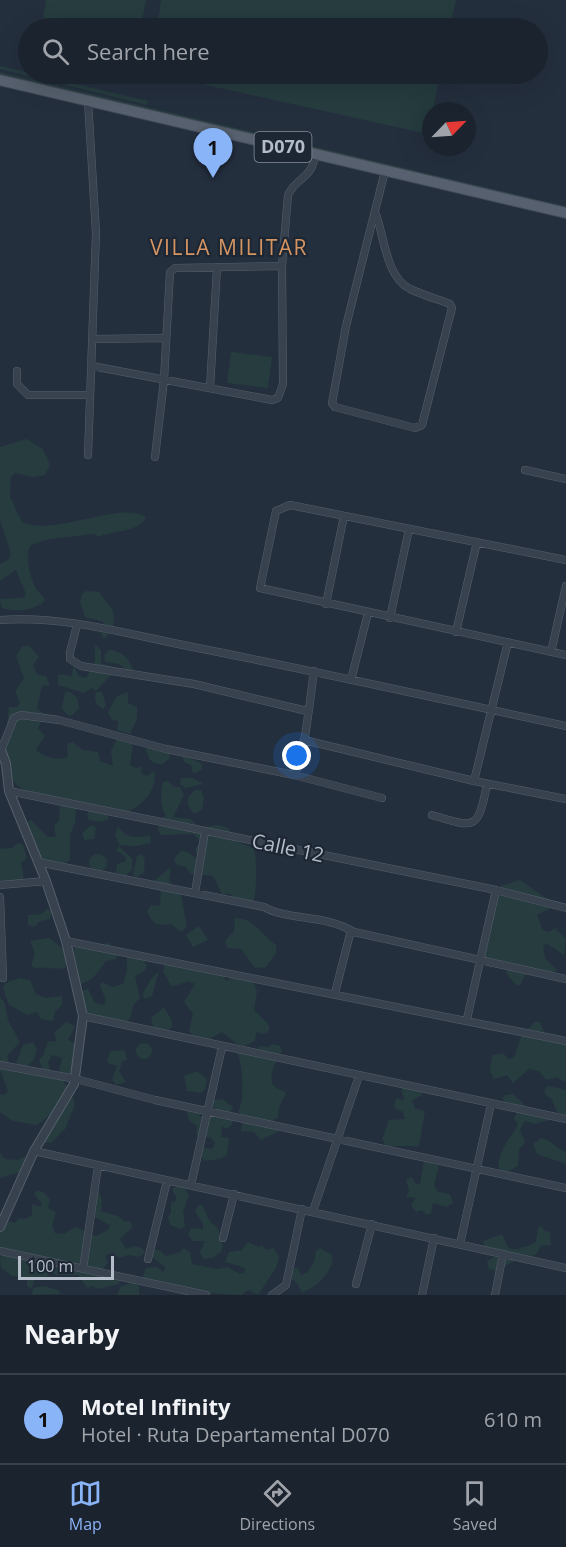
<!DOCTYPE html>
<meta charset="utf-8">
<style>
body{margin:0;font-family:"Open Sans",sans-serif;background:#282f3a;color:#f1f3f6}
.compass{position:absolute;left:422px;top:102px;width:54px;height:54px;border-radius:50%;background:#1b232e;box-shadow:0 6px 24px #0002;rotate:65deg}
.scale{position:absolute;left:18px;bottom:15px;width:96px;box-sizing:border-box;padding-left:6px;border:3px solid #b4bcc9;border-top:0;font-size:16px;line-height:21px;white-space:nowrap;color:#b4bcc9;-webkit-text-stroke:4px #1d2633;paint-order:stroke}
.you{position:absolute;left:297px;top:756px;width:21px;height:21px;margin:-15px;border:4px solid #fff;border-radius:50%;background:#1a73e8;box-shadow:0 0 0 9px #1a73e833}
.badge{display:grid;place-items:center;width:39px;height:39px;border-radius:50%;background:#8ab4f8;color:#111;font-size:20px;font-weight:700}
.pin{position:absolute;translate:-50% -50px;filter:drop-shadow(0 2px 3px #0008)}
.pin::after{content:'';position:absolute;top:32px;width:21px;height:18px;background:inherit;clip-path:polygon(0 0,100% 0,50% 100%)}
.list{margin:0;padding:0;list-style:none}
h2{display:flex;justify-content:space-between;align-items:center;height:78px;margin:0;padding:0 24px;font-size:26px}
h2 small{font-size:20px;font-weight:400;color:#a0a4aa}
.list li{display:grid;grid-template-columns:39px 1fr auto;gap:18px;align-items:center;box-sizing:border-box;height:90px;padding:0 24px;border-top:2px solid #39404a}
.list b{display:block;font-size:22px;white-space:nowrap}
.list p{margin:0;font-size:20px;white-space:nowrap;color:#a0a4aa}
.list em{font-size:20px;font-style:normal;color:#a0a4aa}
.icon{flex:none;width:33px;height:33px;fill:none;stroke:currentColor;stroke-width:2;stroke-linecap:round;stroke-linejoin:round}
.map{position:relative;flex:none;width:566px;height:1295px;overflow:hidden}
.search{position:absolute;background:#1b232e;box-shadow:0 6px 24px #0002;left:18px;right:18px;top:18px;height:66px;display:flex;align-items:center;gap:15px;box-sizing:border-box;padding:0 21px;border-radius:33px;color:#a0a4aa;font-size:22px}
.sheet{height:168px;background:#1b232e}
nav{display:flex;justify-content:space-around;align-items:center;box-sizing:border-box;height:84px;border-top:2px solid #39404a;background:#1b232e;font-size:16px;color:#a0a4aa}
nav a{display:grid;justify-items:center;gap:3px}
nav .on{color:#8ab4f8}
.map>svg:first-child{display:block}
.green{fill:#263c3f;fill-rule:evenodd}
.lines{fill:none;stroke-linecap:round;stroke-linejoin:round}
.minor-casing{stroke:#565f6c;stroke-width:8}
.tertiary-casing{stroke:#565f6c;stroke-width:10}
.primary-casing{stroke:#414a57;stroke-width:12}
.minor{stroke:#38414e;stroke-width:7}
.tertiary{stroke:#38414e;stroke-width:8}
.primary{stroke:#56606e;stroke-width:10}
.labels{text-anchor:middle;stroke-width:4.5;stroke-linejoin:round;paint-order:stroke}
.shield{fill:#1d2633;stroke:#878f9c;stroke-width:1.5}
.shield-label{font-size:18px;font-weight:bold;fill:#b4bcc9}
.street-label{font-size:20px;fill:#b4bcc9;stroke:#1d2633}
.neighbourhood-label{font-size:21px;letter-spacing:1.5px;fill:#d59563;stroke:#1d2633}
</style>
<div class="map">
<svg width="566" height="1295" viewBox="0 0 566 1295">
<rect width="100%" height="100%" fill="#242f3e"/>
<path class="green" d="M46 0H146L141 28H108L43 18Z
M161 0H456L450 28H157Z
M0 66 148 101 147 105 0 69Z
M0 72 552 203 566 206V209L0 74Z
M157 74H440L428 134Z
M231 352 272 357 268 388 227 383Z
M26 439 43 449 50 465 45 475 33 477 15 473 11 477 10 497 22 522C54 537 121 500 146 517 139 533 113 530 98 537L95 534 50 539 31 545C24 556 30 577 36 589 39 594 43 594 45 600 37 611 11 613 1 607L0 599 23 598 26 594 16 570 0 581V564L8 560 11 554 0 520V447Z
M86 591 99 592 113 611C116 621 113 634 103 639L100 631 104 622 85 617 80 602 82 594Z
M29 645 39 657 33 665 37 674 46 676 50 685 42 686 41 689 37 709 44 713 38 729 45 736 36 750C44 757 59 761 68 757L67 744 72 742 83 750 98 752 100 761 113 766 111 751 117 739 133 744 130 765 136 768 141 766 142 774 147 776 154 771C159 787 142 808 126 812 104 804 27 798 16 784 10 778 4 755 0 746V740L6 734 9 707H17L20 703 15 691 24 678 16 656 22 647Z
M95 645 101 650V663L116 668V675L110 676 96 691 92 688 84 693 58 685V675L65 674 71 677 74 665 79 676 86 678 95 661Z
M110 649C124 654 129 657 134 672H129L119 664 105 662 104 655Z
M69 691 77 698 79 708 73 715 68 716 62 708 65 693Z
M97 692H102L106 706 103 709 96 704 95 695Z
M128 692V703L137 707V719L130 734 117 730 118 721 112 720 108 712 117 696Z
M151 743H157L169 752 170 758 163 764C152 764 149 761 146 749Z
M182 755 201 763 203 769 193 774 191 765 184 762Z
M181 778H193L203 784 185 788 180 784Z
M168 781 174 787H180L184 795 173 817 191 819C204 837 211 818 229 829 232 832 234 838 237 841 241 845 249 845 254 849 257 857 257 895 253 902L236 899 230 894H222L213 876 190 874 186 867 178 865 174 860C182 843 190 854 199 861L195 849 201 841 193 834 161 835 158 830 161 818 166 816C160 808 160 791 163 782Z
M195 790H201L204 798 202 810 194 814 188 805V797Z
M60 802 76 808 75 822 70 835V860L62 864 41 860 25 823 31 820 48 837H56L54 826 59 820Z
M89 810 108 812V819L102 822 89 820 87 815Z
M92 825 96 828 94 839 84 840 82 833Z
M118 826C124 838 139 839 150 835L151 843 136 846 119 845 115 835Z
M18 843 23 845 27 858 21 863 24 880 0 884V849L12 848Z
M119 846 132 859V870L126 875 116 873 117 864 126 861 125 856 116 851Z
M89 863a9 9 0 1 1 18 0a9 9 0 1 1-18 0Z
M142 854 145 859 144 872 137 877 133 875 137 856Z
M171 867 169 879 172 887 181 895 187 927 181 932 171 924C157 926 153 925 147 911L151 905 160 906 161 893 154 881Z
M519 880C531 886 539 895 550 900L549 909 537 915 543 930 548 932 555 928 566 939 564 955 547 944 543 945 545 958 558 971 525 975 520 986 515 984 506 973 508 969 515 970 511 963 503 962 490 968 482 959 489 915 501 886Z
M47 909 52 912 50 919 39 922 34 927 28 925V915L42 914Z
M235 918C253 917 263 936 276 945V953L266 967 255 968 241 949 227 948 225 941 234 931Z
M199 926 208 940 193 947 186 935Z
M48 938C61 946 70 951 65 968 54 970 45 966 34 968L31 965 35 954 30 941Z
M109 943 118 954 116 959 106 961C100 969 92 983 80 984L73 948Z
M133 954 144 961 147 966 144 971 135 976 140 998 134 1004 129 1020 124 1022 85 1014 77 992 88 989 95 1003 104 1005 106 1000 100 986 102 982 112 987 123 984 127 971V957Z
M175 959 223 974 226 981 232 977 252 980 257 991 254 1010 270 1026 268 1032 263 1034 256 1032 255 1041 245 1046 237 1044 222 1032 206 1041 195 1040 189 1031 193 1014 184 1002 195 984 188 981 172 987 163 971 165 963Z
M159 971 152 996 144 999 143 993 151 979Z
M20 978 30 980 36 994 46 998 62 996V1005L55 1012 53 1021 41 1019 37 1012 27 1015 9 1005 3 989 5 983Z
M0 997 5 1003 8 1020 20 1042 7 1056 9 1063 15 1066 23 1045 33 1042 37 1050 33 1061 27 1066 43 1071 39 1060 43 1056 48 1041 57 1042 54 1033 66 1022 75 1026 68 1040 76 1044 77 1058 71 1073 61 1077 67 1087 58 1107 66 1097 73 1098 75 1105 65 1129 51 1143 42 1142 56 1111 37 1125 13 1121 0 1112V1094L4 1095 8 1091 0 1070ZM52 1055 62 1058 58 1075 51 1072 48 1063Z
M164 1007 172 1021V1027L167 1031 153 1027 151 1018Z
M534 1022H540L544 1032 560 1035 566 1043V1082L556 1077 546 1080 539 1071 529 1069 513 1083 507 1075 494 1079 490 1071 492 1055 503 1053 509 1059 514 1057 521 1037Z
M136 1051a8 8 0 1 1 16 0a8 8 0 1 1-16 0Z
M272 1044 280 1046 282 1051C278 1058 266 1078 274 1086 278 1090 282 1089 286 1093L279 1107 278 1117 273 1120 279 1131 261 1140 254 1132 241 1131 243 1118 238 1111C245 1102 243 1063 237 1053L257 1050 260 1046 268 1047Z
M124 1050 127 1059 122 1062 119 1071 126 1082 116 1085 112 1080 117 1066 108 1063 107 1059 111 1051Z
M197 1071 207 1079 205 1089 201 1093 187 1091 184 1076Z
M548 1086 566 1090V1116L557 1112 551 1098 546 1096 544 1090Z
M401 1087 418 1088 422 1095 412 1101 415 1108 425 1111 419 1146H386L382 1139 389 1120 405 1119 403 1112 395 1109 394 1105 396 1098 404 1100Z
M513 1094 528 1108 549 1118 550 1120 535 1124 525 1121 520 1130 525 1142 519 1150 518 1166 507 1172 499 1169C496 1152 512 1137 518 1124L514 1119 517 1112 502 1099 505 1095Z
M222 1099 233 1107 230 1113 233 1118 232 1125 226 1129 222 1126 221 1137 229 1138 227 1155 220 1159 204 1161 200 1156V1147L212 1149 215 1143 211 1138 196 1135 197 1126 189 1120 186 1109 198 1112 201 1117 207 1120 213 1111 214 1100Z
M541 1138C551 1139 556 1149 566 1152V1164L537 1154 533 1144Z
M0 1153 5 1159 17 1160 26 1156 21 1172 0 1178Z
M424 1160 439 1166 434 1185 438 1192 450 1194 453 1203 446 1207 433 1203 431 1213 426 1215 422 1210 416 1212 411 1205 416 1198 406 1197 409 1191 406 1180 412 1177 416 1184H420Z
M182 1185 189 1195 183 1212 185 1226 180 1229 170 1225 168 1217 171 1213V1203L177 1200 172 1188Z
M98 1188 102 1200 101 1211 118 1216 124 1221 131 1222 132 1228 120 1239 126 1249 134 1246 142 1248 145 1253 138 1257 129 1255 118 1258 113 1252 105 1256 108 1263 101 1271 102 1276 120 1279 119 1284 98 1289 91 1286 88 1289 78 1275H56L51 1272 45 1279H35L31 1289 27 1286V1278L12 1276 1 1268 0 1259 3 1254 0 1251V1224L5 1220 15 1223 19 1218 25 1219 32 1215V1204L41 1207 42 1204 34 1194 37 1190 45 1193 50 1200 48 1208 56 1212 52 1226 55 1233 64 1234 75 1227 96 1236 108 1230 110 1225 93 1216Z
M199 1205H202L210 1222 218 1228 223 1247 221 1252 212 1258 203 1259 200 1252 205 1241H193L188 1235 191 1228 203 1229V1224L195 1211Z
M541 1226 545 1231 550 1232 551 1245 541 1246 536 1255 519 1258 498 1271 489 1269 487 1261 498 1255 495 1248 490 1250 484 1246 483 1241 502 1234C508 1245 506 1252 521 1248 527 1246 530 1246 536 1242L538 1228Z
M248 1242 258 1247 262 1245 266 1250 274 1248 279 1257 276 1268 258 1295 249 1290C246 1291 244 1293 241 1295 231 1295 157 1290 146 1285L143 1277 146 1268 157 1267 163 1272 165 1270V1267L153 1258V1250H159L166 1256 180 1252 183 1248 190 1252 192 1264 218 1269 228 1267 239 1274 244 1273 245 1268 225 1262 229 1252 242 1250Z
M320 1248 332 1255C335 1270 316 1289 302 1292L295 1281 286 1277 285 1269 298 1268 301 1275 307 1273 314 1262 316 1251Z
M133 1282 139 1286V1295H117L120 1287Z
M44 1286 58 1290 61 1294 32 1295 33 1288Z"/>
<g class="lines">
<defs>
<path id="minor" d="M88 101 96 233 88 455
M376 214C384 236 386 277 410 289 423 295 437 299 450 304L452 308 422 425 415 428 335 407 332 403 346 326 385 171
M92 339 166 338
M92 366 272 400 278 398 283 384 282 266 288 195C296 177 313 179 315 154
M17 371V384L28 395H89
M210 388 217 267
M155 457 164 380 170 272 175 268 282 266
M525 470 566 479
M566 560 290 505 276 511 260 588 566 655
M326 604 344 516
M390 618 409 529
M0 620C63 615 127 634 188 646 315 671 440 699 566 726
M77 625 70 652V659L81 666 194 684 307 711
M456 632 477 542
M551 652 566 586
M351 680 368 613
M304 740 474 781 566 799
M2 748 14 718 21 715 59 720 166 749 294 775 382 798
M294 775C304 764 311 690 314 671
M474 781 508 642
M9 791 496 890 566 908
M432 815C475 828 478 831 487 784
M38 862 264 907C289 921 325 914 354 932L566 979
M0 885 46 881
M195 893 205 831
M0 897 3 978
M66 941 566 1041
M335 993 350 934 354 932
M83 1016 566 1119
M467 1019 496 890
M0 1065 76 1079 155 1100 566 1188
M34 1151 566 1268
M191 1185 222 1047
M313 1211 359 1076
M223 1238 234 1194
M460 1244 491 1104
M0 1251 206 1295
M148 1259 167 1181
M83 1269 98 1166
M356 1284 372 1224
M272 1295 286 1285 302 1209
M422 1295 434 1238
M495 1295 503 1254"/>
<path id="tertiary" d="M0 747 6 764 9 791 46 881 66 941 83 1016 74 1084 34 1151 0 1227"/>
<path id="primary" d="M0 80 566 213"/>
</defs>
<use href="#minor" class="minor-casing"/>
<use href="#tertiary" class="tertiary-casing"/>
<use href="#primary" class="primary-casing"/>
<use href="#minor" class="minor"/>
<use href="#tertiary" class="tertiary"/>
<use href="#primary" class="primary"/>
</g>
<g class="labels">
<rect class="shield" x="254.5" y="132" width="57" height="30" rx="4.5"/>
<g class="shield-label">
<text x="283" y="153">D070</text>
</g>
<g class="street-label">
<text transform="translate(288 848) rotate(12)" y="7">Calle 12</text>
</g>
<g class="neighbourhood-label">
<text x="229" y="255">VILLA MILITAR</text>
</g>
</g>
</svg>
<svg class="compass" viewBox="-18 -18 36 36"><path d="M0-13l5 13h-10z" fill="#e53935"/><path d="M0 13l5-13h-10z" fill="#a0a4aa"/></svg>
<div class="scale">100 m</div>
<div class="you"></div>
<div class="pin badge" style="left:213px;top:178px">1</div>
<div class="search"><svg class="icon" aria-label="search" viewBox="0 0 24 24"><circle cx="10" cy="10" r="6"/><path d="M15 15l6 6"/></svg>Search here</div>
</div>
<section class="sheet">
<h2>Nearby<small></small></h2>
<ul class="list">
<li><span class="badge">1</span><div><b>Motel Infinity</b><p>Hotel · Ruta Departamental D070</p></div><em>610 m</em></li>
</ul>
</section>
<nav>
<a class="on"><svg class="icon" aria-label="map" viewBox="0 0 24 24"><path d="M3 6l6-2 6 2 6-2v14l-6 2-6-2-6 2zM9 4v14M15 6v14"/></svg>Map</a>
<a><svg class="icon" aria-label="directions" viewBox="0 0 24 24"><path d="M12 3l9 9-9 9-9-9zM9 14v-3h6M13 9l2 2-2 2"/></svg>Directions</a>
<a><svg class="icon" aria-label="saved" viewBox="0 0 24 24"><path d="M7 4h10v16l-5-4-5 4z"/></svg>Saved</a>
</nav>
